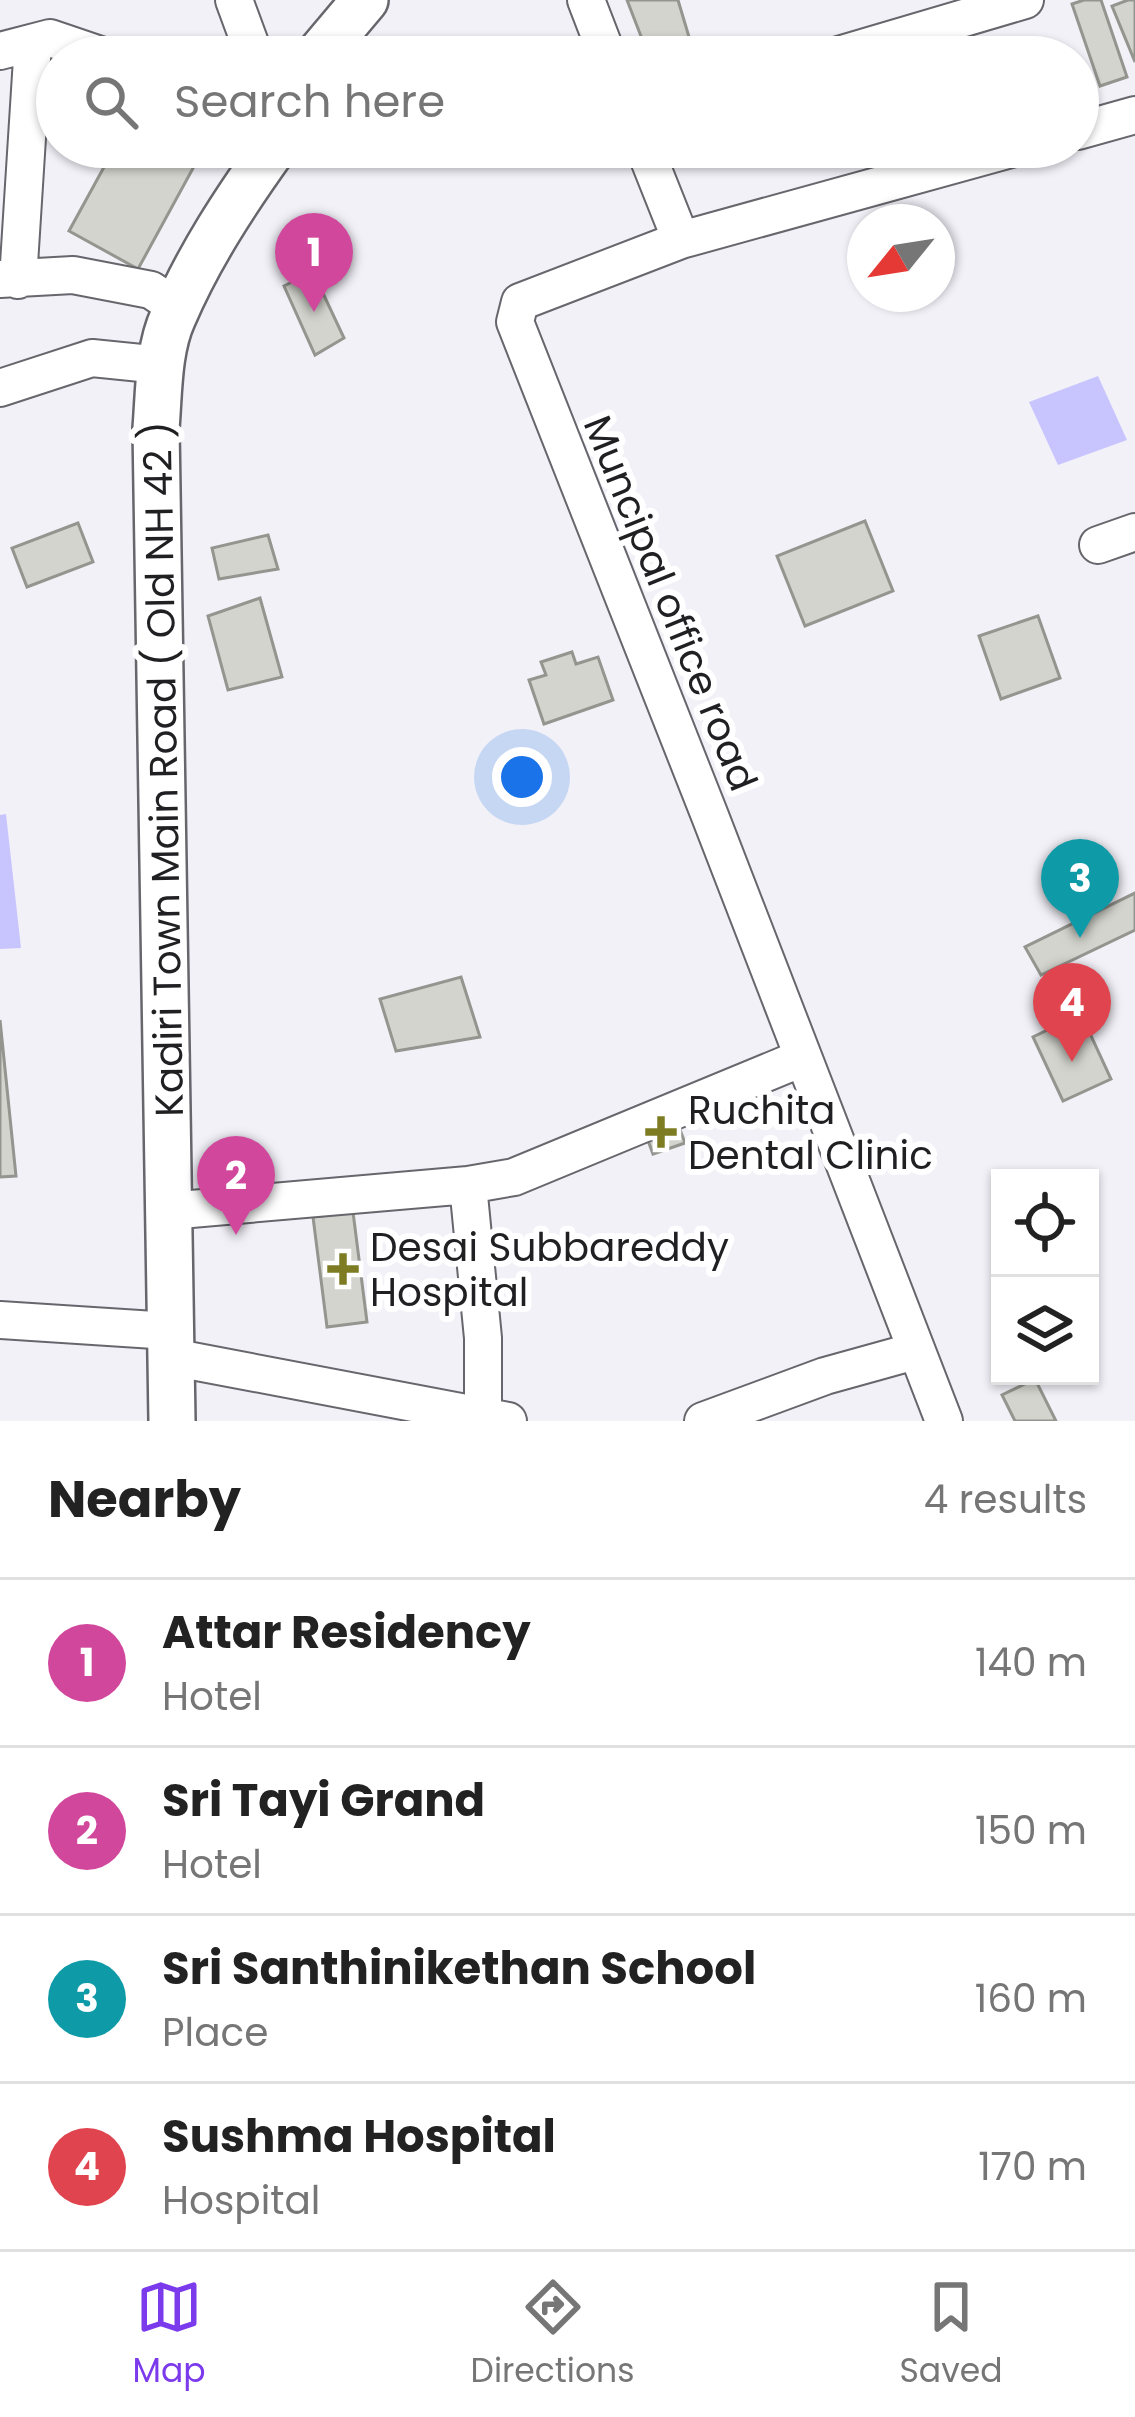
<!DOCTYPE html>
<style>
body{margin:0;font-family:Poppins,sans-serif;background:#f2f2f2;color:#222}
.controls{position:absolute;right:36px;bottom:36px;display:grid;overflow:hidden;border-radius:0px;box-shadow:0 3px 9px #0004}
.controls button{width:108px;height:108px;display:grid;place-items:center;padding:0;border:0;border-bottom:3px solid #e0e0e0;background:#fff;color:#222;font:60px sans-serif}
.compass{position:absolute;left:847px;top:204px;width:108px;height:108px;border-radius:50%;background:#fff;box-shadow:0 3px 9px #0004;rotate:240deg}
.you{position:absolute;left:522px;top:777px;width:42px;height:42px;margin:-30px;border:9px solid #fff;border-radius:50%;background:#1a73e8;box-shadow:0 0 0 18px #1a73e833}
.badge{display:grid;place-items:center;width:78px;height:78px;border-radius:50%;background:#7c3aed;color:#fff;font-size:39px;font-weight:700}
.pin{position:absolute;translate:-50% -99px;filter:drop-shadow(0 3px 6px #0008)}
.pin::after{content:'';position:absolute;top:63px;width:42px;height:36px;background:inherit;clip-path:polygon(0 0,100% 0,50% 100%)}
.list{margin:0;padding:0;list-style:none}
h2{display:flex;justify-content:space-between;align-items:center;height:156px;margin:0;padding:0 48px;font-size:51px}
h2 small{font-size:39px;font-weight:400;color:#767676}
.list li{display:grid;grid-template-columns:78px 1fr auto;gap:36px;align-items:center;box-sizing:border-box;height:168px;padding:0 48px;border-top:3px solid #e0e0e0}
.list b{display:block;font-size:45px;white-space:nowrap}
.list p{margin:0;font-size:39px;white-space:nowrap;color:#767676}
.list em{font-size:39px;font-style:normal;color:#767676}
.icon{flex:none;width:66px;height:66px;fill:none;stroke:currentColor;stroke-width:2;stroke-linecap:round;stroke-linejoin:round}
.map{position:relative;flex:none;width:1135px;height:1421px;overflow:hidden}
.search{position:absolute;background:#fff;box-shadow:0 3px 9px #0004;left:36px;right:36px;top:36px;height:132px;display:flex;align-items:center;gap:30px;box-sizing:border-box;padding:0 42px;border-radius:66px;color:#767676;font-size:45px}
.sheet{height:828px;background:#fff}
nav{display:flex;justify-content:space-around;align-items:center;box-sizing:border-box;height:168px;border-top:3px solid #e0e0e0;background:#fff;font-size:33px;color:#767676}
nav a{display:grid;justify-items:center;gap:6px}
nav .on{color:#7c3aed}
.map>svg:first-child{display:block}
.green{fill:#c8c5fe}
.building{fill:#d3d4cd;stroke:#95958f;stroke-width:3}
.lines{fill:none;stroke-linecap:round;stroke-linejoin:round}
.minor-casing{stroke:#66666c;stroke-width:40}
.major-casing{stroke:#66666c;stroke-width:50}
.minor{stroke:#fff;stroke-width:36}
.major{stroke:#fff;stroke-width:45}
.poi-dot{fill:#7d7c23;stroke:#fff;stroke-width:4.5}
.labels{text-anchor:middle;stroke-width:12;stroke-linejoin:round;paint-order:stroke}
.street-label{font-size:39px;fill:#201f22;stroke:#fff}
.poi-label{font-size:39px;fill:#201f22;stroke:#fff;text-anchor:start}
</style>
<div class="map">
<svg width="1135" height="1421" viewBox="0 0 1135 1421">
<rect width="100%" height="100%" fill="#f2f1f8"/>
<path class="green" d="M1098 376 1127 440 1058 465 1029 402Z
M6 814 21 948 0 949V815Z"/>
<path class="building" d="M627 0H678L695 57H649Z
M1084 0H1101L1127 77 1100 86 1072 4Z
M1128 0H1135V62L1112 6Z
M115 147H197L203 150 138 269 69 231Z
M313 272 344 338 315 355 284 286Z
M865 521 893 591 805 626 777 556Z
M78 523 93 562 27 587 12 548Z
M268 535 278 569 219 579 212 548Z
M260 598 282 677 228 690 208 616Z
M1038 616 1060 678 1001 699 979 636Z
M572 652 576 664 598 657 613 700 544 724 529 680 546 675 541 662Z
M1135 893V930L1041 975 1025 947Z
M461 977 480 1037 396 1051 380 999Z
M1081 1014 1111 1079 1063 1101 1033 1037Z
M0 1020 16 1176 0 1177Z
M675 1116 685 1143 653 1154 643 1127Z
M353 1212 367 1322 327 1327 313 1217Z
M1035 1379 1056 1421H1015L1002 1395Z"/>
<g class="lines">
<defs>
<path id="minor" d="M234 0 255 57
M586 0 608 57
M0 51 50 38 106 57
M832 57 1025 0
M1078 131 1135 115
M644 147 681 240
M0 279 73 275 151 290 178 308
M18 280 33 43
M0 388 92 358 161 365
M1098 545 1135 532
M468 1185 483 1338V1421
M168 1211 468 1185 514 1177 802 1058
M0 1320 170 1331
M171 1357 508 1421
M703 1421 825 1376 915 1351
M944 1421 710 816 515 322 520 302 681 240 1018 147"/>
<path id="major" d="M317 57 365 0
M172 1421 156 428C159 392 158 350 173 317 199 256 236 200 274 147"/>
</defs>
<use href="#minor" class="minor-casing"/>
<use href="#major" class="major-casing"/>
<use href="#minor" class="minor"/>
<use href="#major" class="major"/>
</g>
<g class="poi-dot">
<path d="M655 1114h12v12h12v12h-12v12h-12v-12h-12v-12h12z"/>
<path d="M337 1251h12v12h12v12h-12v12h-12v-12h-12v-12h12z"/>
</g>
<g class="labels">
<g class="street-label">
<text transform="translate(671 603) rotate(68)" y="14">Muncipal office road</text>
<text transform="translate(163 769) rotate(-91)" y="14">Kadiri Town Main Road ( Old NH 42 )</text>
</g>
<g class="poi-label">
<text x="688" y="1124">Ruchita<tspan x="688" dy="45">Dental Clinic</tspan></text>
<text x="370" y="1261">Desai Subbareddy<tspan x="370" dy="45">Hospital</tspan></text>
</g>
</g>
</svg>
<div class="controls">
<button><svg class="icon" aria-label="locate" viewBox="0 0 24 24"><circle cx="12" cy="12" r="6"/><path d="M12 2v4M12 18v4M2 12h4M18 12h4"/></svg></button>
<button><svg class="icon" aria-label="layers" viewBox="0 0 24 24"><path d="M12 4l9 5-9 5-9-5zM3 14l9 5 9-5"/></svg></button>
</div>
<svg class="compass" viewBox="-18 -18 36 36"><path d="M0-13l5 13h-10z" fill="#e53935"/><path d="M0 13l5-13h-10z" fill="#767676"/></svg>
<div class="you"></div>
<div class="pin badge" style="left:314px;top:312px;background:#d1479c">1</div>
<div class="pin badge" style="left:236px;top:1235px;background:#d1479c">2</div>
<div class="pin badge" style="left:1080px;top:938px;background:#0f9aa8">3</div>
<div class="pin badge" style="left:1072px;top:1062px;background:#e0444e">4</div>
<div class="search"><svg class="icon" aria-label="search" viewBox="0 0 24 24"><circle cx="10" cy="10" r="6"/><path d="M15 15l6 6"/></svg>Search here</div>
</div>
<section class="sheet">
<h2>Nearby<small>4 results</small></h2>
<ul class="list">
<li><span class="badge" style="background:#d1479c">1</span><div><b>Attar Residency</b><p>Hotel</p></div><em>140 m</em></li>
<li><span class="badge" style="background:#d1479c">2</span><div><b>Sri Tayi Grand</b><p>Hotel</p></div><em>150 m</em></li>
<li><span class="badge" style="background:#0f9aa8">3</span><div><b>Sri Santhinikethan School</b><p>Place</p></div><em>160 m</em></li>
<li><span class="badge" style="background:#e0444e">4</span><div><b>Sushma Hospital</b><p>Hospital</p></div><em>170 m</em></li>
</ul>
</section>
<nav>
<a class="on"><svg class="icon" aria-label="map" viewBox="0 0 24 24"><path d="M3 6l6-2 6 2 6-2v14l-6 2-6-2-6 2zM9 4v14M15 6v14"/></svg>Map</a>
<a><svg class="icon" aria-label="directions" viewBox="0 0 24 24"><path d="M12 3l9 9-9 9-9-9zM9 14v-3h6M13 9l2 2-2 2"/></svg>Directions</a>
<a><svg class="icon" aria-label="saved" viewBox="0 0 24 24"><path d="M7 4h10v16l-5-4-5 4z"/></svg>Saved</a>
</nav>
